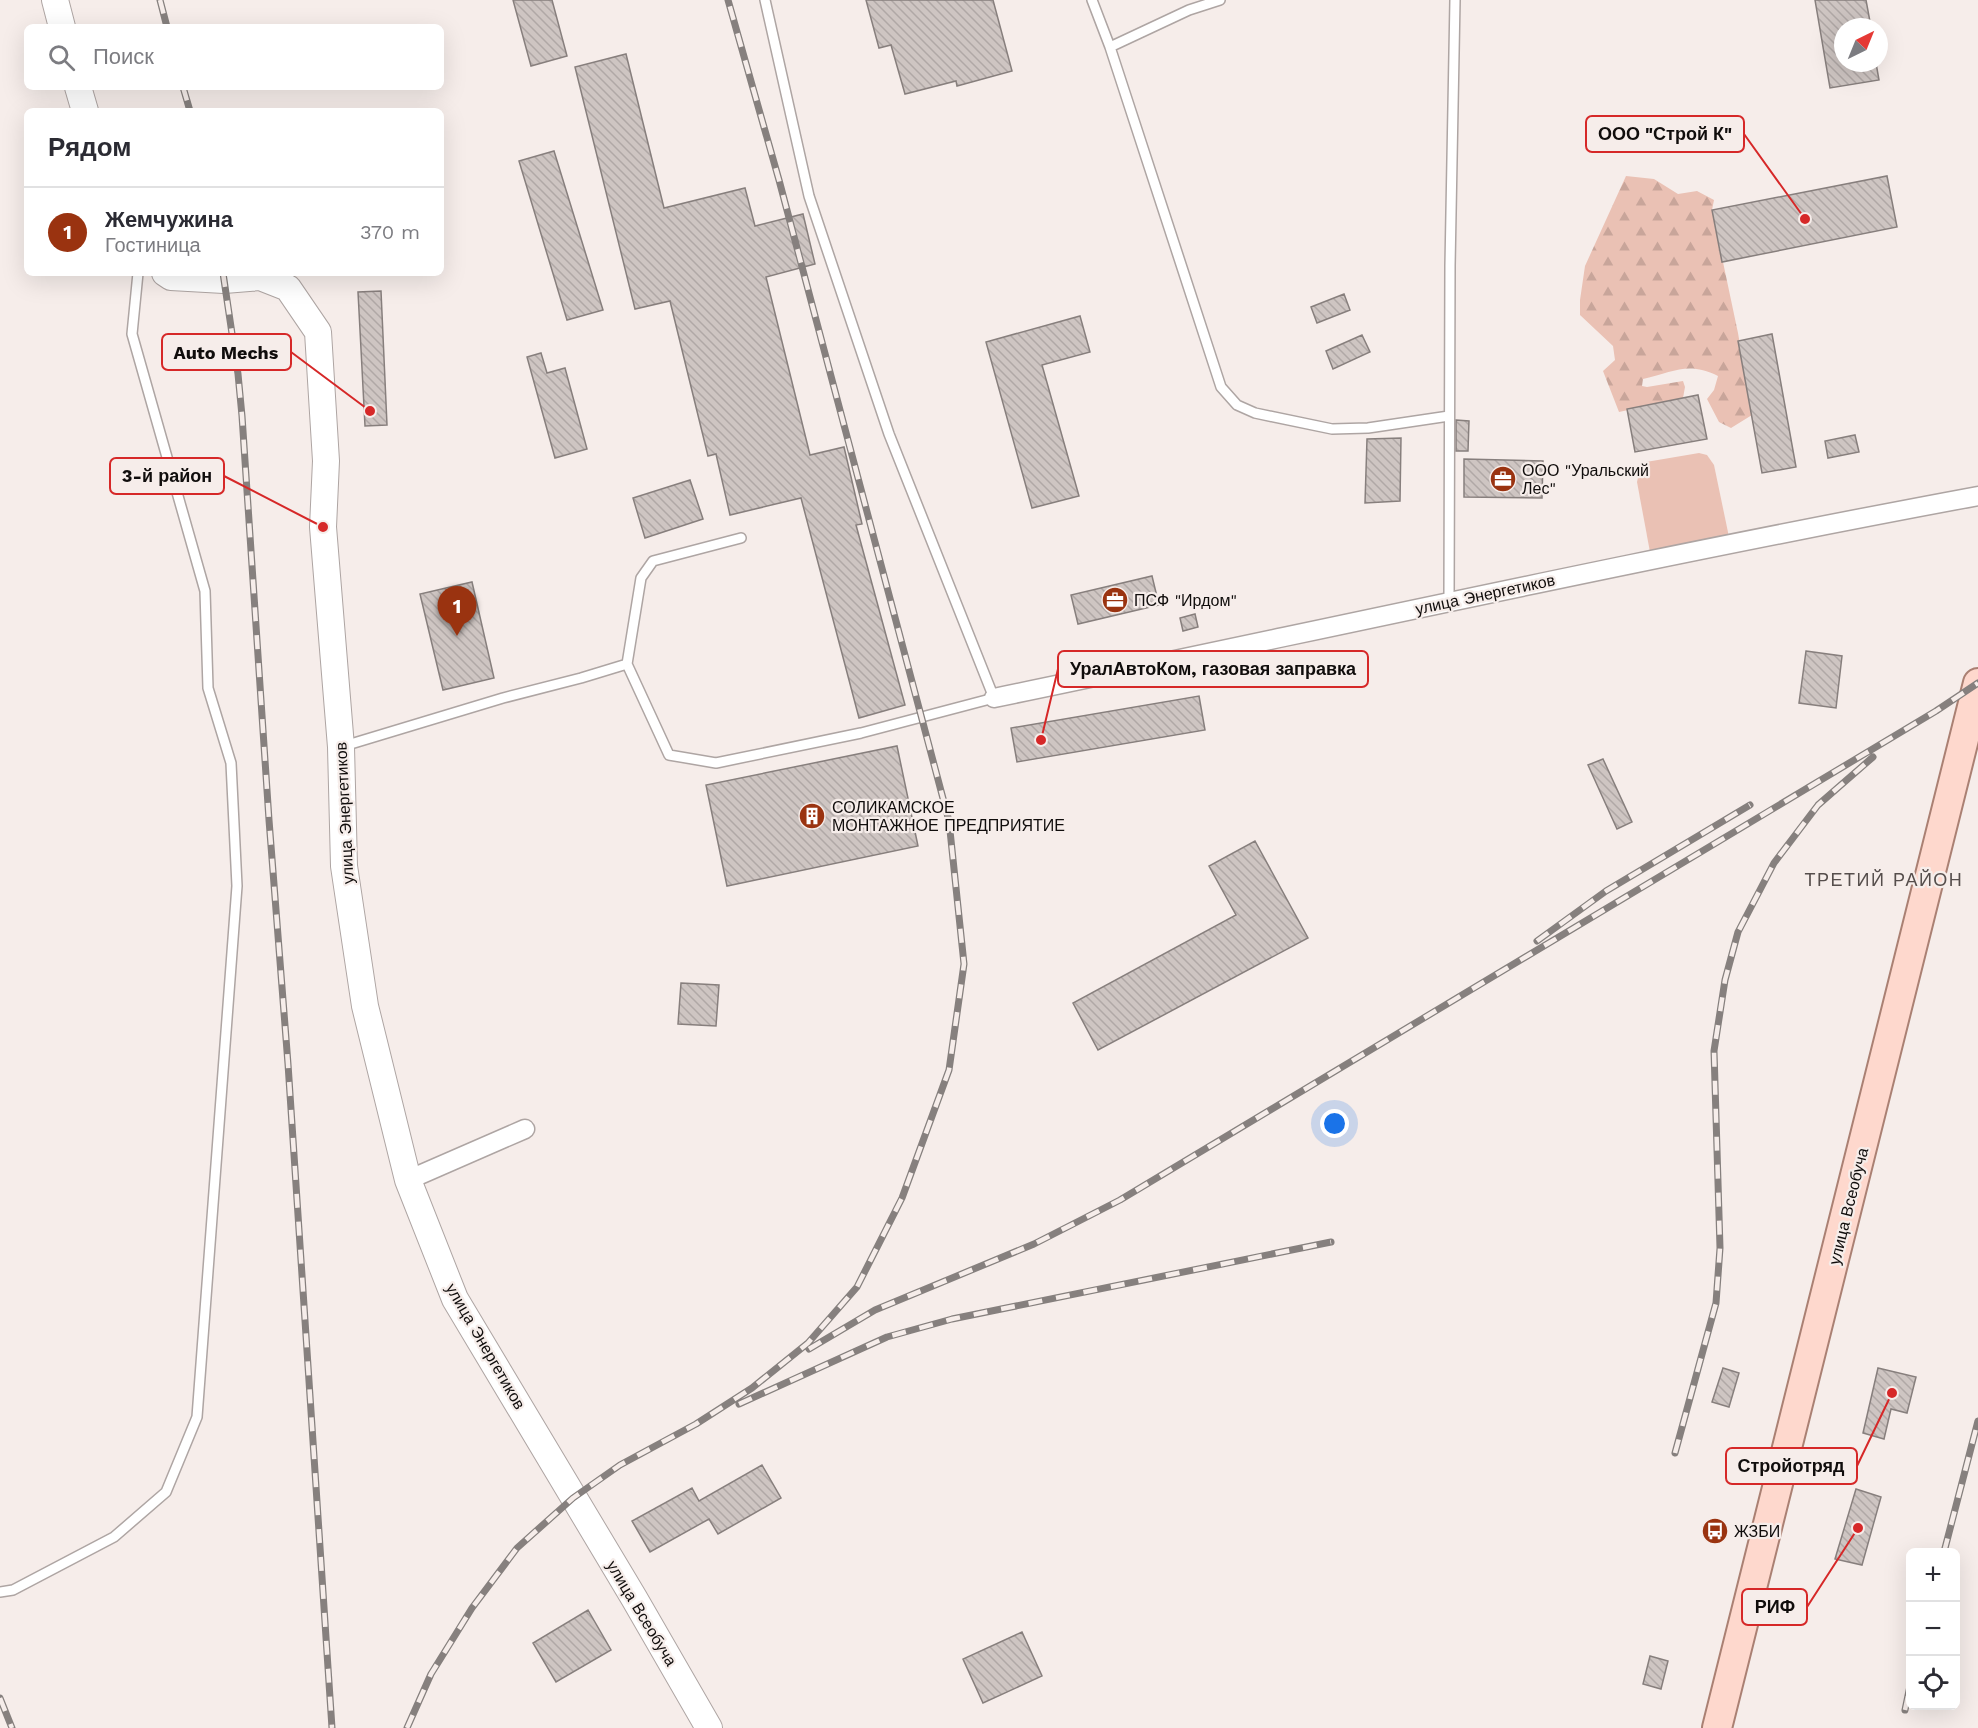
<!DOCTYPE html>
<html lang="ru">
<meta charset="utf-8">
<style>
body{margin:0;font-family:"Work Sans",sans-serif;background:#f2f2f3;color:#2b2b33}
.controls{position:absolute;right:18px;bottom:18px;display:grid;overflow:hidden;border-radius:9px;box-shadow:0 6px 24px #0002}
.controls button{width:54px;height:54px;display:grid;place-items:center;padding:0;border:0;border-bottom:2px solid #e1e1e2;background:#fff;color:#2b2b33;font:30px sans-serif}
.compass{position:absolute;left:1834px;top:18px;width:54px;height:54px;border-radius:50%;background:#fff;box-shadow:0 6px 24px #0002;rotate:43deg}
.you{position:absolute;left:1335px;top:1124px;width:21px;height:21px;margin:-15px;border:4px solid #fff;border-radius:50%;background:#1a73e8;box-shadow:0 0 0 9px #1a73e833}
.badge{display:grid;place-items:center;width:39px;height:39px;border-radius:50%;background:#9a3310;color:#fff;font-size:20px;font-weight:700}
.pin{position:absolute;translate:-50% -50px;filter:drop-shadow(0 2px 3px #0008)}
.pin::after{content:'';position:absolute;top:32px;width:21px;height:18px;background:inherit;clip-path:polygon(0 0,100% 0,50% 100%)}
.list{margin:0;padding:0;list-style:none}
h2{display:flex;justify-content:space-between;align-items:center;height:78px;margin:0;padding:0 24px;font-size:26px}
h2 small{font-size:20px;font-weight:400;color:#7c7c81}
.list li{display:grid;grid-template-columns:39px 1fr auto;gap:18px;align-items:center;box-sizing:border-box;height:90px;padding:0 24px;border-top:2px solid #e1e1e2}
.list b{display:block;font-size:22px;white-space:nowrap}
.list p{margin:0;font-size:20px;white-space:nowrap;color:#7c7c81}
.list em{font-size:20px;font-style:normal;color:#7c7c81}
.icon{flex:none;width:33px;height:33px;fill:none;stroke:currentColor;stroke-width:2;stroke-linecap:round;stroke-linejoin:round}
.map{position:relative;flex:none;width:1978px;height:1728px;overflow:hidden}
.search{position:absolute;background:#fff;box-shadow:0 6px 24px #0002;left:24px;top:24px;width:420px;height:66px;display:flex;align-items:center;gap:15px;box-sizing:border-box;padding:0 21px;border-radius:9px;color:#7c7c81;font-size:22px}
.panel{position:absolute;background:#fff;box-shadow:0 6px 24px #0002;left:24px;top:108px;width:420px;height:168px;border-radius:9px}
.map>svg:first-child{display:block}
.grass{fill:#eac1b4}
.forest{fill:url(#forest-firs)}
.building{fill:url(#building-back-hatch);stroke:#877f7d;stroke-width:1.5}
.lines{fill:none;stroke-linecap:round;stroke-linejoin:round}
.lane-casing{stroke:#aea5a3;stroke-width:12}
.street-casing{stroke:#aea5a3;stroke-width:21}
.secondary-casing{stroke:#aea5a3;stroke-width:28}
.primary-casing{stroke:#aa8073;stroke-width:32}
.lane{stroke:#fff;stroke-width:9}
.street{stroke:#fff;stroke-width:18}
.secondary{stroke:#fff;stroke-width:26}
.primary{stroke:#fed8cd;stroke-width:28}
.rail-casing{stroke:#86807e;stroke-width:7}
.rail{stroke:#f6edea;stroke-width:4.5;stroke-dasharray:14;stroke-linecap:butt}
.labels{text-anchor:middle;stroke-width:4.5;stroke-linejoin:round;paint-order:stroke}
.poi-label{font-size:16px;fill:#100d0c;stroke:#f6edea;text-anchor:start}
.street-label{font-size:16px;fill:#100d0c;stroke:#f6edea}
.neighbourhood-label{font-size:18px;letter-spacing:1.5px;fill:#564e4c;stroke:#f6edea}
.leader{fill:none;stroke:#d62828;stroke-width:2}
.callout-dot{fill:#d62828;stroke:#f6edea;stroke-width:2}
.callout{fill:#f6edea;stroke:#d62828;stroke-width:2}
.callout-label{font-size:18px;text-anchor:middle;font-weight:bold;fill:#100d0c}
</style>
<div class="map">
<svg width="1978" height="1728" viewBox="0 0 1978 1728">
<defs>
<pattern id="forest-firs" width="22" height="20" patternUnits="userSpaceOnUse" patternTransform="scale(1.5)"><rect width="22" height="20" fill="#eac1b4"/><path d="M5 1l3.5 6h-7zM16 11l3.5 6h-7z" fill="#c8a59a"/></pattern>
<pattern id="building-back-hatch" width="6" height="6" patternUnits="userSpaceOnUse" patternTransform="scale(1.5)"><rect width="6" height="6" fill="#cec5c2"/><path d="M-1 5l2 2M0 0l6 6M5-1l2 2" fill="none" stroke="#b0a8a6"/></pattern>
</defs>
<rect width="100%" height="100%" fill="#f6edea"/>
<path class="grass" d="M1699 453 1707 455 1714 465 1729 537 1650 552 1637 482 1639 473 1646 462Z"/>
<path class="forest" d="M1626 176 1654 179 1678 194 1697 191 1714 200 1712 210 1738 333 1752 415 1731 428 1719 422 1707 399 1714 390 1718 376C1688 361 1674 372 1643 379L1642 386 1647 387 1683 381 1685 387 1683 398 1619 412 1603 371 1615 360 1613 346 1580 315V300L1585 266Z"/>
<path class="building" d="M513 0H552L567 56 531 66Z
M866 0H993L1012 71 957 86 956 81 905 94 891 45 879 48Z
M1815 0H1866L1871 27H1843V63H1876L1879 80 1830 88Z
M626 54 664 208 745 188 755 226 803 214 815 264 766 277 810 455 844 447 862 524 856 525 905 705 859 718 801 498 730 515 716 454 708 456 670 301 635 309 575 67Z
M554 151 603 310 567 320 519 161Z
M1887 176 1897 227 1722 262 1712 210Z
M381 291 387 425 365 426 358 292Z
M1344 294 1350 310 1317 323 1311 307Z
M1080 316 1090 352 1042 365 1079 496 1032 508 986 342Z
M1772 334 1796 467 1762 473 1738 341Z
M1362 335 1370 352 1333 369 1326 351Z
M541 353 547 373 565 368 587 449 555 458 527 357Z
M1698 395 1707 439 1635 452 1627 409Z
M1456 420 1469 421 1468 451H1456Z
M1855 435 1859 452 1828 458 1825 441Z
M1401 438 1400 501 1365 503 1367 439Z
M1464 459 1543 461 1542 498 1464 497Z
M690 480 703 519 645 538 633 498Z
M1152 576 1159 605 1078 624 1071 595Z
M472 582 494 678 443 690 420 594Z
M1195 614 1198 627 1183 631 1180 618Z
M1806 651 1842 656 1836 708 1799 703Z
M1199 696 1205 730 1017 762 1011 728Z
M897 746 918 846 727 886 706 785Z
M1603 759 1632 822 1617 829 1588 765Z
M1255 841 1308 938 1098 1050 1073 1003 1236 915 1209 866Z
M681 983 719 985 716 1026 678 1024Z
M1723 1368 1739 1373 1729 1407 1712 1402Z
M1878 1368 1916 1377 1907 1413 1891 1409 1884 1439 1863 1433Z
M762 1465 781 1498 718 1534 709 1519 650 1552 632 1521 692 1488 699 1501Z
M1856 1489 1881 1497 1862 1565 1835 1559Z
M588 1610 611 1650 556 1682 533 1643Z
M1022 1632 1042 1676 983 1703 963 1659Z
M1650 1656 1668 1661 1661 1689 1643 1684Z"/>
<g class="lines">
<defs>
<path id="lane" d="M1092 0 1110 47 1221 387 1237 405 1255 413 1332 429 1368 428 1449 416
M1110 47 1189 10 1220 0
M1449 601 1450 266 1455 0
M627 664 669 755 716 763 861 733 994 698 889 434 809 196 765 0
M344 746 503 698 581 678 627 664 641 578 653 561 741 538
M0 1592 13 1590 114 1537 166 1492 197 1417 237 886 231 763 208 688 205 591 132 334 138 273"/>
<path id="street" d="M994 698C1322 630 1649 557 1978 496
M408 1180 525 1129"/>
<path id="secondary" d="M55 0 62 27
M78 87 85 111
M165 273 171 277 224 280 260 277 288 288 318 332 326 461 323 527 341 747 344 866 365 1006 408 1180 455 1299 634 1598 709 1728"/>
<path id="primary" d="M1717 1728 1978 683"/>
</defs>
<use href="#lane" class="lane-casing"/>
<use href="#street" class="street-casing"/>
<use href="#secondary" class="secondary-casing"/>
<use href="#primary" class="primary-casing"/>
<use href="#lane" class="lane"/>
<use href="#street" class="street"/>
<use href="#secondary" class="secondary"/>
<use href="#primary" class="primary"/>
<defs>
<path id="rail" d="M160 0 167 27
M183 87 190 111
M223 273 238 374 242 416 269 820 288 1064 332 1728
M1537 941 1606 891 1750 805
M809 1349 875 1310 1034 1244 1120 1200 1936 711 1978 683
M739 1404 887 1337 952 1319 1331 1242
M1675 1453 1716 1303 1720 1248 1714 1051 1725 980 1738 932 1774 863 1818 805 1873 757
M1944 1552 1978 1421
M0 1698 12 1728
M1905 1710 1910 1686
M407 1728 431 1674 472 1608 517 1548 573 1498 620 1465 696 1424 752 1388 808 1343 857 1287 902 1198 949 1070 964 964 949 821 779 180 728 0"/>
</defs>
<use href="#rail" class="rail-casing"/>
<use href="#rail" class="rail"/>
</g>
<defs>
<symbol id="office-disc" viewBox="-11 -11 22 22"><circle r="9.5" fill="#9a3310" stroke="#f6edea"/><path d="M-6-3h4V-5.5h4V-3h4V5H-6ZM-1-4.5V-3h2v-1.5ZM-6 0V1H6V0Z" fill="#fff"/></symbol>
<symbol id="building-disc" viewBox="-11 -11 22 22"><circle r="9.5" fill="#9a3310" stroke="#f6edea"/><path d="M-4-6H4V6H1V3H-1V6H-4ZM-2.5-4.3h1.7v1.8h-1.7ZM.8-4.3h1.7v1.8H.8ZM-2.5-1h1.7V.8h-1.7ZM.8-1h1.7V.8H.8Z" fill="#fff"/></symbol>
<symbol id="bus-disc" viewBox="-11 -11 22 22"><circle r="9.5" fill="#9a3310" stroke="#f6edea"/><path d="M-5-6H5V4H4V6H2V4H-2V6H-4V4H-5ZM-3.5-4V0h7V-4ZM-3.5 1.2v1.5H-2V1.2ZM2 1.2v1.5H3.5V1.2Z" fill="#fff"/></symbol>
</defs>
<g fill-rule="evenodd">
<use href="#office-disc" x="1488" y="464" width="30" height="30"/>
<use href="#office-disc" x="1100" y="585" width="30" height="30"/>
<use href="#building-disc" x="797" y="801" width="30" height="30"/>
<use href="#bus-disc" x="1700" y="1516" width="30" height="30"/>
</g>
<g class="labels">
<g class="poi-label">
<text x="1522" y="476">ООО "Уральский<tspan x="1522" dy="18">Лес"</tspan></text>
<text x="1134" y="606">ПСФ "Ирдом"</text>
<text x="832" y="813">СОЛИКАМСКОЕ<tspan x="832" dy="18">МОНТАЖНОЕ ПРЕДПРИЯТИЕ</tspan></text>
<text x="1734" y="1537">ЖЗБИ</text>
</g>
<g class="street-label">
<text transform="translate(1485 594) rotate(-12)" y="6">улица Энергетиков</text>
<text transform="translate(344 813) rotate(-93)" y="6">улица Энергетиков</text>
<text transform="translate(1848 1206) rotate(-76)" y="6">улица Всеобуча</text>
<text transform="translate(486 1346) rotate(60)" y="6">улица Энергетиков</text>
<text transform="translate(642 1613) rotate(59)" y="6">улица Всеобуча</text>
</g>
<g class="neighbourhood-label">
<text x="1884" y="886">ТРЕТИЙ РАЙОН</text>
</g>
</g>
<path class="leader" d="M1805 219L1744 134M370 411L291 352M323 527L224 476M1041 740L1058 669M1892 1393L1857 1466M1858 1528L1807 1607"/>
<g class="callout-dot">
<circle cx="1805" cy="219" r="6"/>
<circle cx="370" cy="411" r="6"/>
<circle cx="323" cy="527" r="6"/>
<circle cx="1041" cy="740" r="6"/>
<circle cx="1892" cy="1393" r="6"/>
<circle cx="1858" cy="1528" r="6"/>
</g>
<g class="callout">
<rect x="1586" y="116" width="158" height="36" rx="6"/>
<rect x="162" y="334" width="129" height="36" rx="6"/>
<rect x="110" y="458" width="114" height="36" rx="6"/>
<rect x="1058" y="651" width="310" height="36" rx="6"/>
<rect x="1726" y="1448" width="131" height="36" rx="6"/>
<rect x="1742" y="1589" width="65" height="36" rx="6"/>
</g>
<g class="callout-label">
<text x="1665" y="140">ООО "Строй К"</text>
<text x="226" y="359">Auto Mechs</text>
<text x="167" y="482">3-й район</text>
<text x="1213" y="675">УралАвтоКом, газовая заправка</text>
<text x="1791" y="1472">Стройотряд</text>
<text x="1775" y="1613">РИФ</text>
</g>
</svg>
<div class="controls">
<button>+</button>
<button>−</button>
<button><svg class="icon" aria-label="locate" viewBox="0 0 24 24"><circle cx="12" cy="12" r="6"/><path d="M12 2v4M12 18v4M2 12h4M18 12h4"/></svg></button>
</div>
<svg class="compass" viewBox="-18 -18 36 36"><path d="M0-13l5 13h-10z" fill="#e53935"/><path d="M0 13l5-13h-10z" fill="#7c7c81"/></svg>
<div class="you"></div>
<div class="pin badge" style="left:457px;top:636px">1</div>
<div class="search"><svg class="icon" aria-label="search" viewBox="0 0 24 24"><circle cx="10" cy="10" r="6"/><path d="M15 15l6 6"/></svg>Поиск</div>
<section class="panel">
<h2>Рядом<small></small></h2>
<ul class="list">
<li><span class="badge">1</span><div><b>Жемчужина</b><p>Гостиница</p></div><em>370 m</em></li>
</ul>
</section>
</div>
